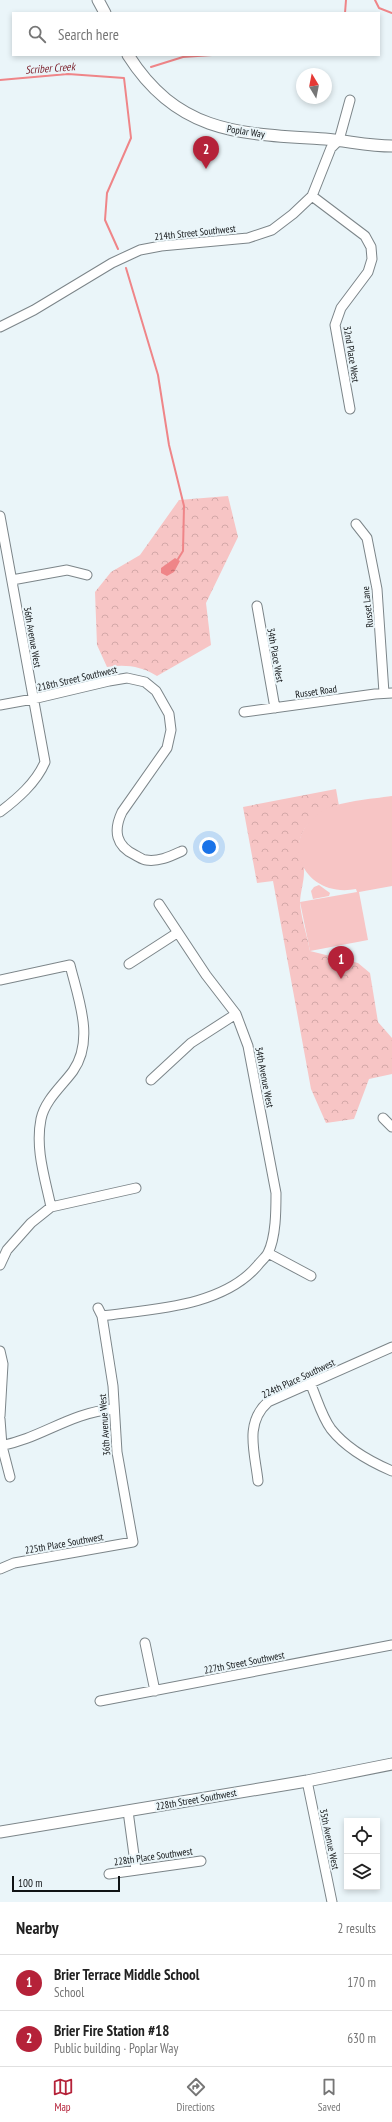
<!DOCTYPE html>
<meta charset="utf-8">
<style>
body{margin:0;font-family:"PT Sans Narrow",sans-serif;background:#f6f6f6;color:#222}
.controls{position:absolute;right:12px;bottom:12px;display:grid;overflow:hidden;border-radius:0px;box-shadow:0 2px 6px #0003}
.controls button{width:36px;height:36px;display:grid;place-items:center;padding:0;border:0;border-bottom:1px solid #e0e0e0;background:#fff;color:#222;font:20px sans-serif}
.compass{position:absolute;left:296px;top:68px;width:36px;height:36px;border-radius:50%;background:#fff;box-shadow:0 2px 6px #0003;rotate:350deg}
.scale{position:absolute;left:12px;bottom:10px;width:108px;box-sizing:border-box;padding-left:4px;border:2px solid #101315;border-top:0;font-size:11px;line-height:14px;white-space:nowrap;color:#101315;-webkit-text-stroke:3px #eaf5f9;paint-order:stroke}
.you{position:absolute;left:209px;top:847px;width:14px;height:14px;margin:-10px;border:3px solid #fff;border-radius:50%;background:#1a73e8;box-shadow:0 0 0 6px #1a73e833}
.badge{display:grid;place-items:center;width:26px;height:26px;border-radius:50%;background:#b52239;color:#fff;font-size:13px;font-weight:700}
.pin{position:absolute;translate:-50% -33px;filter:drop-shadow(0 1px 2px #0008)}
.pin::after{content:'';position:absolute;top:21px;width:14px;height:12px;background:inherit;clip-path:polygon(0 0,100% 0,50% 100%)}
.list{margin:0;padding:0;list-style:none}
h2{display:flex;justify-content:space-between;align-items:center;height:52px;margin:0;padding:0 16px;font-size:17px}
h2 small{font-size:13px;font-weight:400;color:#767676}
.list li{display:grid;grid-template-columns:26px 1fr auto;gap:12px;align-items:center;box-sizing:border-box;height:56px;padding:0 16px;border-top:1px solid #e0e0e0}
.list b{display:block;font-size:15px;white-space:nowrap}
.list p{margin:0;font-size:13px;white-space:nowrap;color:#767676}
.list em{font-size:13px;font-style:normal;color:#767676}
.icon{flex:none;width:22px;height:22px;fill:none;stroke:currentColor;stroke-width:2;stroke-linecap:round;stroke-linejoin:round}
.map{position:relative;flex:none;width:392px;height:1902px;overflow:hidden}
.search{position:absolute;background:#fff;box-shadow:0 2px 6px #0003;left:12px;right:12px;top:12px;height:44px;display:flex;align-items:center;gap:10px;box-sizing:border-box;padding:0 14px;border-radius:0px;color:#767676;font-size:15px}
.sheet{height:164px;background:#fff}
nav{display:flex;justify-content:space-around;align-items:center;box-sizing:border-box;height:56px;border-top:1px solid #e0e0e0;background:#fff;font-size:11px;color:#767676}
nav a{display:grid;justify-items:center;gap:2px}
nav .on{color:#b52239}
.map>svg:first-child{display:block}
.forest{fill:url(#forest-crowns)}
.pitch{fill:#f7c5c5}
.water{fill:url(#water-ripples)}
.lines{fill:none;stroke-linecap:round;stroke-linejoin:round}
.stream{stroke:#ef8588;stroke-width:2}
.minor-casing{stroke:#7c8589;stroke-width:11}
.major-casing{stroke:#7c8589;stroke-width:13}
.minor{stroke:#fff;stroke-width:9}
.major{stroke:#fff;stroke-width:11}
.labels{text-anchor:middle;stroke-width:4;stroke-linejoin:round;paint-order:stroke}
.street-label{font-size:10px;fill:#101315;stroke:#eaf5f9}
.water-label{font-size:11px;font-style:italic;fill:#781a26;stroke:#eaf5f9}
</style>
<div class="map">
<svg width="392" height="1902" viewBox="0 0 392 1902">
<defs>
<pattern id="forest-crowns" width="20" height="18" patternUnits="userSpaceOnUse"><rect width="20" height="18" fill="#f7c5c5"/><path d="M2 6a3 3 0 1 1 6 0M12 15a3 3 0 1 1 6 0" fill="none" stroke="#d3a8a8"/></pattern>
<pattern id="water-ripples" width="26" height="14" patternUnits="userSpaceOnUse"><rect width="26" height="14" fill="#ef8588"/><path d="M2 4q2-2 4 0t4 0M15 11q2-2 4 0t4 0" fill="none" stroke="#c06c6e"/></pattern>
</defs>
<rect width="100%" height="100%" fill="#eaf5f9"/>
<path class="forest" d="M228 496 238 537 206 603 211 645 157 676C141 666 125 664 107 667L97 645 95 592 111 572 140 555 179 500Z
M336 789 339 806C319 811 299 825 299 849 299 857 305 865 304 872 304 882 300 893 300 903 301 918 307 935 310 951L358 963 370 973 378 1022 392 1038V1074L369 1079 354 1119 326 1123 311 1089 273 881 257 883 243 807Z"/>
<path class="pitch" d="M392 796V886L359 892 368 940 310 951 300 902 357 892 356 889C305 899 276 841 321 812 337 801 372 799 392 796Z
M319 885 330 893 329 896 313 899 311 891 314 887Z"/>
<path class="water" d="M175 558 180 561 174 572 167 576 161 573V568Z"/>
<g class="lines">
<path class="stream" d="M375 0 379 8 392 13
M345 13 346 0
M151 67 183 57 212 55
M0 80 68 74 124 78 131 138 107 193 105 220 118 249
M126 268 158 375 169 445 184 506 183 551 178 559"/>
<defs>
<path id="minor" d="M312 196 365 236 371 247 372 259 368 272 341 308 335 325 350 409
M0 327 34 310 112 263 140 250 161 246 248 238 272 230 293 214 312 196 331 148 339 140 350 100
M0 516 45 762C36 783 17 799 0 812
M356 524 367 538 377 589 384 693
M12 580 67 570 87 575
M257 606 275 708
M0 705 33 699 109 681 127 678 145 682 156 691 169 714 171 730 167 748 122 812C113 831 116 846 135 855 139 857 143 860 146 860 159 862 171 856 182 851
M244 712 375 694 392 693
M129 964 177 933
M0 980 70 965C78 998 95 1040 73 1071 62 1086 45 1100 41 1119 35 1149 45 1178 51 1207
M151 1080 191 1043 236 1014
M383 1118 392 1127
M268 1253 311 1276
M0 1265 7 1250 31 1223 51 1207 136 1188
M102 1316C152 1309 223 1307 258 1265 261 1261 266 1257 268 1253 276 1237 276 1210 276 1193L248 1046 236 1014 206 975 159 904
M0 1351 3 1364 0 1416
M311 1385C317 1399 322 1417 331 1429 346 1448 371 1462 392 1471
M0 1419 2 1446 10 1477
M0 1446C42 1438 69 1413 113 1409
M258 1481C255 1453 244 1423 268 1402L392 1347
M0 1569 14 1563 133 1542 117 1452 113 1386 102 1316 98 1308
M145 1643 155 1691
M100 1701 392 1645
M307 1781 332 1902
M128 1811 136 1870
M109 1874 201 1861"/>
<path id="major" d="M98 0 105 13
M128 55C178 134 241 134 325 139 348 141 370 146 392 146
M0 1832 307 1781 392 1764"/>
</defs>
<use href="#minor" class="minor-casing"/>
<use href="#major" class="major-casing"/>
<use href="#minor" class="minor"/>
<use href="#major" class="major"/>
</g>
<g class="labels">
<g class="street-label">
<text transform="translate(246 131) rotate(9)" y="4">Poplar Way</text>
<text transform="translate(195 232) rotate(-6)" y="4">214th Street Southwest</text>
<text transform="translate(352 354) rotate(81)" y="4">32nd Place West</text>
<text transform="translate(367 607) rotate(-96)" y="4">Russet Lane</text>
<text transform="translate(33 637) rotate(80)" y="4">36th Avenue West</text>
<text transform="translate(276 655) rotate(80)" y="4">34th Place West</text>
<text transform="translate(77 678) rotate(-13)" y="4">218th Street Southwest</text>
<text transform="translate(316 691) rotate(-8)" y="4">Russet Road</text>
<text transform="translate(265 1077) rotate(79)" y="4">34th Avenue West</text>
<text transform="translate(298 1378) rotate(-25)" y="4">224th Place Southwest</text>
<text transform="translate(104 1425) rotate(-94)" y="4">36th Avenue West</text>
<text transform="translate(64 1543) rotate(-10)" y="4">225th Place Southwest</text>
<text transform="translate(244 1662) rotate(-11)" y="4">227th Street Southwest</text>
<text transform="translate(196 1799) rotate(-10)" y="4">228th Street Southwest</text>
<text transform="translate(330 1839) rotate(78)" y="4">35th Avenue West</text>
<text transform="translate(153 1856) rotate(-8)" y="4">228th Place Southwest</text>
</g>
<g class="water-label">
<text transform="translate(50 68) rotate(-4)" y="4">Scriber Creek</text>
</g>
</g>
</svg>
<div class="controls">
<button><svg class="icon" aria-label="locate" viewBox="0 0 24 24"><circle cx="12" cy="12" r="6"/><path d="M12 2v4M12 18v4M2 12h4M18 12h4"/></svg></button>
<button><svg class="icon" aria-label="layers" viewBox="0 0 24 24"><path d="M12 4l9 5-9 5-9-5zM3 14l9 5 9-5"/></svg></button>
</div>
<svg class="compass" viewBox="-18 -18 36 36"><path d="M0-13l5 13h-10z" fill="#e53935"/><path d="M0 13l5-13h-10z" fill="#767676"/></svg>
<div class="scale">100 m</div>
<div class="you"></div>
<div class="pin badge" style="left:341px;top:979px">1</div>
<div class="pin badge" style="left:206px;top:169px">2</div>
<div class="search"><svg class="icon" aria-label="search" viewBox="0 0 24 24"><circle cx="10" cy="10" r="6"/><path d="M15 15l6 6"/></svg>Search here</div>
</div>
<section class="sheet">
<h2>Nearby<small>2 results</small></h2>
<ul class="list">
<li><span class="badge">1</span><div><b>Brier Terrace Middle School</b><p>School</p></div><em>170 m</em></li>
<li><span class="badge">2</span><div><b>Brier Fire Station #18</b><p>Public building · Poplar Way</p></div><em>630 m</em></li>
</ul>
</section>
<nav>
<a class="on"><svg class="icon" aria-label="map" viewBox="0 0 24 24"><path d="M3 6l6-2 6 2 6-2v14l-6 2-6-2-6 2zM9 4v14M15 6v14"/></svg>Map</a>
<a><svg class="icon" aria-label="directions" viewBox="0 0 24 24"><path d="M12 3l9 9-9 9-9-9zM9 14v-3h6M13 9l2 2-2 2"/></svg>Directions</a>
<a><svg class="icon" aria-label="saved" viewBox="0 0 24 24"><path d="M7 4h10v16l-5-4-5 4z"/></svg>Saved</a>
</nav>
